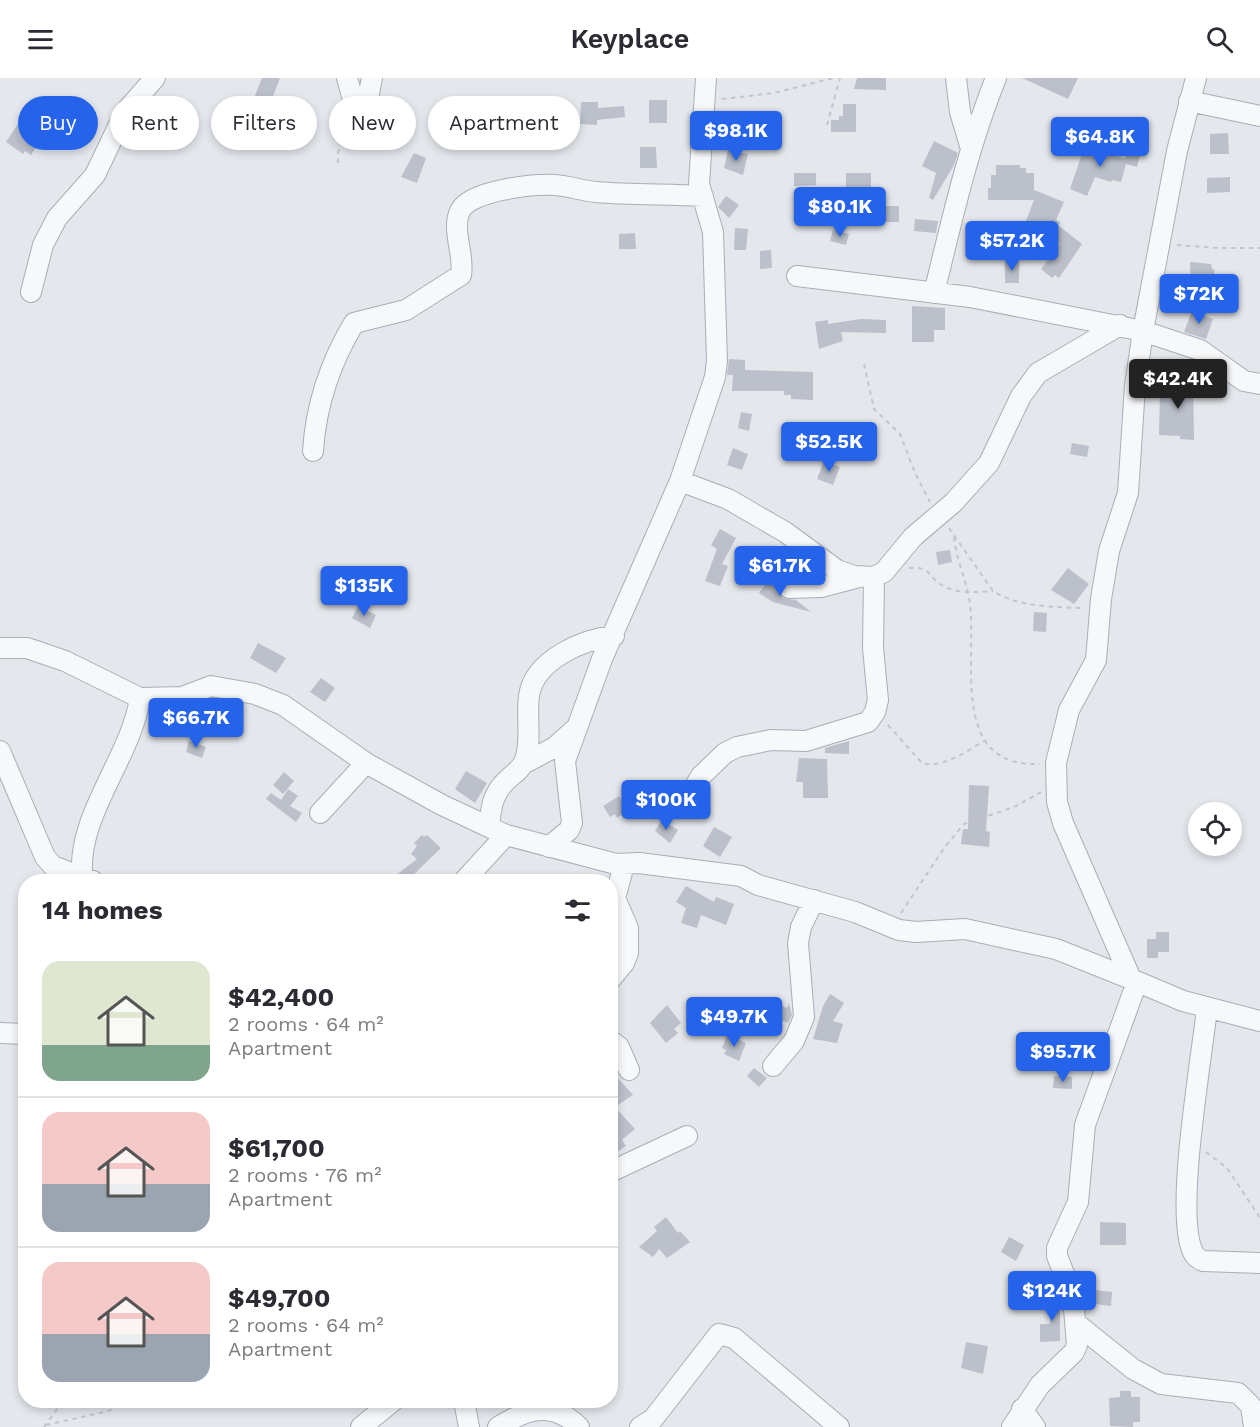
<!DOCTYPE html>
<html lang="en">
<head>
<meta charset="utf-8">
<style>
	body { margin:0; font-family:"Work Sans",sans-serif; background:#f2f2f3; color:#2b2b33; height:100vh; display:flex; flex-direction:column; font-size:22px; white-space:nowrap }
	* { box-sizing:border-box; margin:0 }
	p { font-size:20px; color:#7c7c81 }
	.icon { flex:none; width:33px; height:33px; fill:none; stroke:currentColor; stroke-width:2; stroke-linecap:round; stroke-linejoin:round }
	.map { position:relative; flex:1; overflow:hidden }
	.panel { position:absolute; left:18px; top:796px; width:600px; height:534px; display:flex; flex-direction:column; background:#fff; border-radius:24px; box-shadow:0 3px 9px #0003 }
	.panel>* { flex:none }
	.guide { position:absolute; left:18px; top:18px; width:600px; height:54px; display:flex; gap:12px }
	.controls { position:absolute; left:1188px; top:724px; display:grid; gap:12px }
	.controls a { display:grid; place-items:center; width:54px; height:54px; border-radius:50%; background:#fff; box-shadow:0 3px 9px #0003; font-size:30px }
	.price { position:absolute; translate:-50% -51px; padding:0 14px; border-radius:6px; background:#2563eb; color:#fff; font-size:20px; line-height:39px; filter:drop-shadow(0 2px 3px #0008) }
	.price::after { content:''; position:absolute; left:50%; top:36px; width:18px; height:14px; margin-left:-9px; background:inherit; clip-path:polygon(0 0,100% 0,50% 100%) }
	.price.on { background:#222; color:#fff }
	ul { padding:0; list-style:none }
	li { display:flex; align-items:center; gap:18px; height:150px; padding:0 24px }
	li+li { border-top:2px solid #e1e1e2 }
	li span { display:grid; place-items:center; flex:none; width:168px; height:120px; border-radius:18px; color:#555 }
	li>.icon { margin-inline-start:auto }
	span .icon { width:72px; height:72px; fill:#fffc; stroke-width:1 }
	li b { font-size:26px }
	h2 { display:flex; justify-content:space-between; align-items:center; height:72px; padding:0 24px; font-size:26px }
	.tag { padding:0 21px; border-radius:27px; background:#fff; box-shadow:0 3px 9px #0003; font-size:21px; line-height:54px }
	.tag.on { background:#2563eb; color:#fff }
	header { display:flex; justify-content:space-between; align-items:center; height:78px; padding:0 24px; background:#fff; font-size:27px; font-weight:600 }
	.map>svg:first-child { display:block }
</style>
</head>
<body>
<header><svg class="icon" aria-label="menu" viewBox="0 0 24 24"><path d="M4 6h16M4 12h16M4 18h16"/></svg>Keyplace<svg class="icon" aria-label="search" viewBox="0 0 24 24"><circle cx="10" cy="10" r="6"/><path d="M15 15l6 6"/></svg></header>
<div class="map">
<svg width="1260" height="1349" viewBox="0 0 1260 1349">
	<rect width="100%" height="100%" fill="#e4e7ec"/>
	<!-- building -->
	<path fill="#bbc0ca" d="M 262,0 L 280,0 L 270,26 L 254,20 Z
		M 857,0 L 886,0 L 886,12 L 854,11 Z
		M 1022,0 L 1078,0 L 1068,21 Z
		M 649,22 L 667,22 L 667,45 L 649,45 Z
		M 581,24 L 598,24 L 598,30 L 624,28 L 625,39 L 597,42 L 597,47 L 580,46 Z
		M 843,26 L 856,26 L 856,54 L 831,54 L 831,42 L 839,42 L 839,38 L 843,38 Z
		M 18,46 L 41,62 L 31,77 L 25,73 L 23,76 L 6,64 Z
		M 1228,55 L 1229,76 L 1210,76 L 1210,56 Z
		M 934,63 L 958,75 L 954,87 L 933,122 L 929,120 L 936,95 L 922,88 Z
		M 1085,67 L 1125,81 L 1127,74 L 1140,78 L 1137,89 L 1126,86 L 1121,104 L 1112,102 L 1111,104 L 1095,99 L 1087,118 L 1070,111 Z
		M 640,69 L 656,69 L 657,90 L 640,90 Z
		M 728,72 L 748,76 L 743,97 L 724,90 Z
		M 414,75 L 426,80 L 417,105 L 401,99 Z
		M 996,87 L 1020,87 L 1020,90 L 1026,90 L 1026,95 L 1034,95 L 1034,112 L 1064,124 L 1056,142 L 1060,144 L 1059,148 L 1082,166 L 1059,200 L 1055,197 L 1052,200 L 1041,191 L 1060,166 L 1036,157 L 1027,181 L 1015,172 L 1034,122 L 988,122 L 988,110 L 991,110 L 991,97 L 996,97 Z
		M 794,95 L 816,95 L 816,107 L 794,108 Z
		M 846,95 L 871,95 L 871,115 L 846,115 Z
		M 1230,99 L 1230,114 L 1207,115 L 1207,100 Z
		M 726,118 L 739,127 L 729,140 L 718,129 Z
		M 878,128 L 899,128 L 899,144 L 878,144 Z
		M 915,141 L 938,143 L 936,155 L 914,153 Z
		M 735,150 L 748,151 L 746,172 L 734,172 Z
		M 833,152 L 849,156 L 846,167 L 830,163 Z
		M 635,155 L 636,171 L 619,171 L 619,156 Z
		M 771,172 L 772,190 L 760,191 L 760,173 Z
		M 1005,183 L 1019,183 L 1019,205 L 1005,205 Z
		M 1190,184 L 1211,186 L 1212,191 L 1214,191 L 1215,212 L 1191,213 Z
		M 912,228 L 945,230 L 945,252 L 934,252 L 934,264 L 912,264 Z
		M 1192,233 L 1213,241 L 1206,261 L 1184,254 Z
		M 861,241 L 886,242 L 886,255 L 841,254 L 843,263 L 819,271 L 815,244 L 828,242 L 828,246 Z
		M 729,281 L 745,282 L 745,292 L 813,294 L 813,322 L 791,321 L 791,317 L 784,317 L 784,313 L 732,313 L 733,297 L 727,297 Z
		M 1193,298 L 1194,362 L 1180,361 L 1180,358 L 1159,357 L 1160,313 L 1175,315 L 1174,299 Z
		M 741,334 L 752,336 L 749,353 L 738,350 Z
		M 1072,365 L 1089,368 L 1087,379 L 1070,376 Z
		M 733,370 L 748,376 L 742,392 L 727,387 Z
		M 824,383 L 840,389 L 833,407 L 817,401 Z
		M 720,451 L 736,460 L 722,486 L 728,488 L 720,508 L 705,503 L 717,471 L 711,467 Z
		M 950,472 L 952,484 L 938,487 L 936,474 Z
		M 1068,490 L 1089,506 L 1074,526 L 1051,512 Z
		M 768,503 L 777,509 L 783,520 L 796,522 L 811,534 L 773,524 L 759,515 Z
		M 358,528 L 376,537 L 370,550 L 352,540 Z
		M 1034,534 L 1047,535 L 1046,554 L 1033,553 Z
		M 258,565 L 286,580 L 276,595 L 250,580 Z
		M 321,600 L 335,610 L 325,624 L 310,614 Z
		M 189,663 L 206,669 L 202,680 L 186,674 Z
		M 849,663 L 849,676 L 825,675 L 825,670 Z
		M 799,680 L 827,681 L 828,720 L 803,720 L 803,704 L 796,704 Z
		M 466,693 L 487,705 L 475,725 L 455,711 Z
		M 284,694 L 294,703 L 283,716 L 273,707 Z
		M 969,707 L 989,708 L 986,753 L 990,754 L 989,769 L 961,766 L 963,751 L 968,751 Z
		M 288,711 L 298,718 L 290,728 L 302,735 L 296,744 L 266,721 L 271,715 L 281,722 Z
		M 619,718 L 629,732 L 617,740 L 615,736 L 610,739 L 603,728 Z
		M 662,742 L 678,752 L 670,765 L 655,753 Z
		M 714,749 L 732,759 L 720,779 L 703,768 Z
		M 422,757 L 424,759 L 427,757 L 441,770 L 406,804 L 387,804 L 417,781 L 411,776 L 417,768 L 414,765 Z
		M 686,808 L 714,824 L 716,819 L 734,826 L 726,847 L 701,837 L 697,850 L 681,845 L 686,830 L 676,824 Z
		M 1156,854 L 1169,854 L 1169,874 L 1158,874 L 1158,880 L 1147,880 L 1147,861 L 1156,861 Z
		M 830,916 L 844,925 L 833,943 L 843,946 L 837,965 L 813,961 L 823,928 Z
		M 789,925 L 792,937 L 788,945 L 772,938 L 777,926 L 787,930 Z
		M 667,927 L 681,945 L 674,951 L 678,955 L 666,965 L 650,945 Z
		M 727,957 L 746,965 L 739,983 L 724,976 L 726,972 L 722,970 Z
		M 754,990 L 767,1000 L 759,1009 L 747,998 Z
		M 610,991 L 633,1017 L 615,1029 L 635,1051 L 622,1062 L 626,1068 L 610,1079 Z
		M 1054,998 L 1072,999 L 1072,1011 L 1053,1010 Z
		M 666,1139 L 678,1155 L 680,1153 L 690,1164 L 667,1180 L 659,1171 L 653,1179 L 639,1169 L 657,1153 L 654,1149 Z
		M 1100,1144 L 1126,1145 L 1126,1167 L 1100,1167 Z
		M 1009,1159 L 1024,1167 L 1016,1183 L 1001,1174 Z
		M 1095,1212 L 1112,1214 L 1111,1228 L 1094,1226 Z
		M 1060,1218 L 1060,1263 L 1040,1264 L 1040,1246 L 1050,1246 L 1049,1219 Z
		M 966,1264 L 988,1268 L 983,1296 L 961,1290 Z
		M 1120,1313 L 1131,1313 L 1131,1319 L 1140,1319 L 1140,1344 L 1133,1344 L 1133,1349 L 1110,1348 L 1109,1320 L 1120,1319 Z"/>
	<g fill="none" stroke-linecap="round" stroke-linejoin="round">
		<defs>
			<path id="minor" d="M 347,0 L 354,25 L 363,29 L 367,25 L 372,0
				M 956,0 L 960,34 L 971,71
				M 1196,0 L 1177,73 L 1143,253 L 1135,308 L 1128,415 L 1109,473 L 1101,521 L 1096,582 L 1069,632 L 1056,685 L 1057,724 L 1063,745 L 1131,901 L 1183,923 L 1260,943
				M 1189,23 L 1260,38
				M 797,198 L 970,219 L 1143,253 L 1200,272 L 1244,303 L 1260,306
				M 31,214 L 43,167 L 57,140 L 95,97 L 125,34 L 155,0
				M 934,215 C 952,142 968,69 996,0
				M 313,373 C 316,326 330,285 354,245 L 406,232 L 461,197 C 465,177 451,152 460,133 C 470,112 534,106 555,107 C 569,108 583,113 596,114 C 632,117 667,116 703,118
				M 680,403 L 728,421 L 785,454 L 837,492 L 854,498 L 874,499 L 884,494 L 913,459 L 953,425 L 989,385 L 1021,318 L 1038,295 L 1120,247
				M 789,510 L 821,509 L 859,499
				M 0,570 L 27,570 L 65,583 L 140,620 L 182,619 L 211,608 L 255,616 L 283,627 L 366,685 L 442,727 L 506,757
				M 0,673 L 45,779 L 53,788 L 93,803
				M 523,686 L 555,669 L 575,651
				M 695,708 L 701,698 L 725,675 L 737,669 L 771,662 L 806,663 L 868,644 L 875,634 L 878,622 L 873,570 L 874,499
				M 320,735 L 366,685
				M 489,749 C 491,731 492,716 506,703 C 513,696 521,692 525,682 C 532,662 526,639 529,618 C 534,582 583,561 614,558
				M 549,769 L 569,752 L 572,745 L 565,683 L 602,581 L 680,403 L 715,299 L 717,283 L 713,154 L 699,106 L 706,0
				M 83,804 C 73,741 131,681 140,620
				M 463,804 L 506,757 L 616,786 L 639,785 L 741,798 L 758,807 L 855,834 L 899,852 L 916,854 L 965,851 L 1056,871 L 1131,901
				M 610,902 L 624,885 L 628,875 L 628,850 L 615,820 L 624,787
				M 1207,930 C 1202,979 1174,1136 1193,1174 C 1195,1179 1198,1181 1203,1183 L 1260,1185
				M 0,955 L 26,956
				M 610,962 L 619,969 L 629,992
				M 773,988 L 794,963 L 804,939 L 798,865 L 801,849 L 814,822
				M 610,1094 L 687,1058
				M 1077,1246 L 1133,1291 L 1161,1306 L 1238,1315 L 1251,1328 L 1254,1349
				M 464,1323 L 469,1349
				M 1022,1331 L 1035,1349
				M 361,1349 L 393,1323
				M 498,1349 C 527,1331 552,1322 579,1349
				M 640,1349 L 653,1341 L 719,1256 L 734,1260 L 839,1349
				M 1012,1349 L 1040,1307 L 1074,1274 L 1077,1267 L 1073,1218 L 1057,1178 L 1057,1170 L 1078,1124 L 1085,1047 L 1137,904"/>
		</defs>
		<!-- minor casing -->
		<use href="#minor" stroke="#a9aeb7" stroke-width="22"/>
		<!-- path -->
		<path stroke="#c2c5cb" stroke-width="2" stroke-dasharray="4.5 4.5" stroke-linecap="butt" d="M 722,21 L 774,15 L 833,0
			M 827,47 L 840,0
			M 338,85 L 338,75 L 349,41
			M 1177,167 L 1218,170 L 1260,170
			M 864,286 L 874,331 L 900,356 L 915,395 L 930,424
			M 949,450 L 993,513 C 1017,529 1054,529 1082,530
			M 954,459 C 956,482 967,503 970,526 C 977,584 949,690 1040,686
			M 909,490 C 933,488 928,501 945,509 C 959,516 978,514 993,513
			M 888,647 L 922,685 C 942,691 967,673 984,663
			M 901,835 L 944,770 L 964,746 L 1014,729 L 1041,714
			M 1206,1074 L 1227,1090 L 1260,1140
			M 46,1347 L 109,1333 L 126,1323
			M 44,1349 L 63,1323"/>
		<!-- minor -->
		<use href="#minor" stroke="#f7f8fa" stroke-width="20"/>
	</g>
</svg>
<div class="controls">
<a><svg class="icon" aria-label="locate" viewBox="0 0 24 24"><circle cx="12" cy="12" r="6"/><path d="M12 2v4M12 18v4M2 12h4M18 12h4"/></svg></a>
</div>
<b class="price" style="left:736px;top:84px">$98.1K</b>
<b class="price" style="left:1100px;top:90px">$64.8K</b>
<b class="price" style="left:840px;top:160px">$80.1K</b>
<b class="price" style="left:1012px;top:194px">$57.2K</b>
<b class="price" style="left:1199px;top:247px">$72K</b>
<b class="price on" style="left:1178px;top:332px">$42.4K</b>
<b class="price" style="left:829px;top:395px">$52.5K</b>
<b class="price" style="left:780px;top:519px">$61.7K</b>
<b class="price" style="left:364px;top:539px">$135K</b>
<b class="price" style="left:196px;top:671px">$66.7K</b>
<b class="price" style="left:666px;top:753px">$100K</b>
<b class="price" style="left:734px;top:970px">$49.7K</b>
<b class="price" style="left:1063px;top:1005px">$95.7K</b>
<b class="price" style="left:1052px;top:1244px">$124K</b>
<div class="guide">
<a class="tag on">Buy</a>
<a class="tag">Rent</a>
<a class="tag">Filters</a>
<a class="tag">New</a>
<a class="tag">Apartment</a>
</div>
<section class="panel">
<h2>14 homes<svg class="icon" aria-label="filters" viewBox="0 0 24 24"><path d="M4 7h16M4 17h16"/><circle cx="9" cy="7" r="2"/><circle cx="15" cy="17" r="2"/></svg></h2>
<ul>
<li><span style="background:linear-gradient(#dfe7d0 70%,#7fa58c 0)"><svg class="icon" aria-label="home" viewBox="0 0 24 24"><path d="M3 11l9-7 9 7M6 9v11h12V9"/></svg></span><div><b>$42,400</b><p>2 rooms · 64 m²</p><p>Apartment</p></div></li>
<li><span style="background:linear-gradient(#f6c9c9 60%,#9aa5b1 0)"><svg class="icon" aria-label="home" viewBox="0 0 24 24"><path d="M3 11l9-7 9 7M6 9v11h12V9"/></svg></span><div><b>$61,700</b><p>2 rooms · 76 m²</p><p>Apartment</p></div></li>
<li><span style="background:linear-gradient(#f6c9c9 60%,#9aa5b1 0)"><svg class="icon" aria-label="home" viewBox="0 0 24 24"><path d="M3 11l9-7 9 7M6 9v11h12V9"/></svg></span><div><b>$49,700</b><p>2 rooms · 64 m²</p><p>Apartment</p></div></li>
</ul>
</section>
</div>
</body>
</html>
